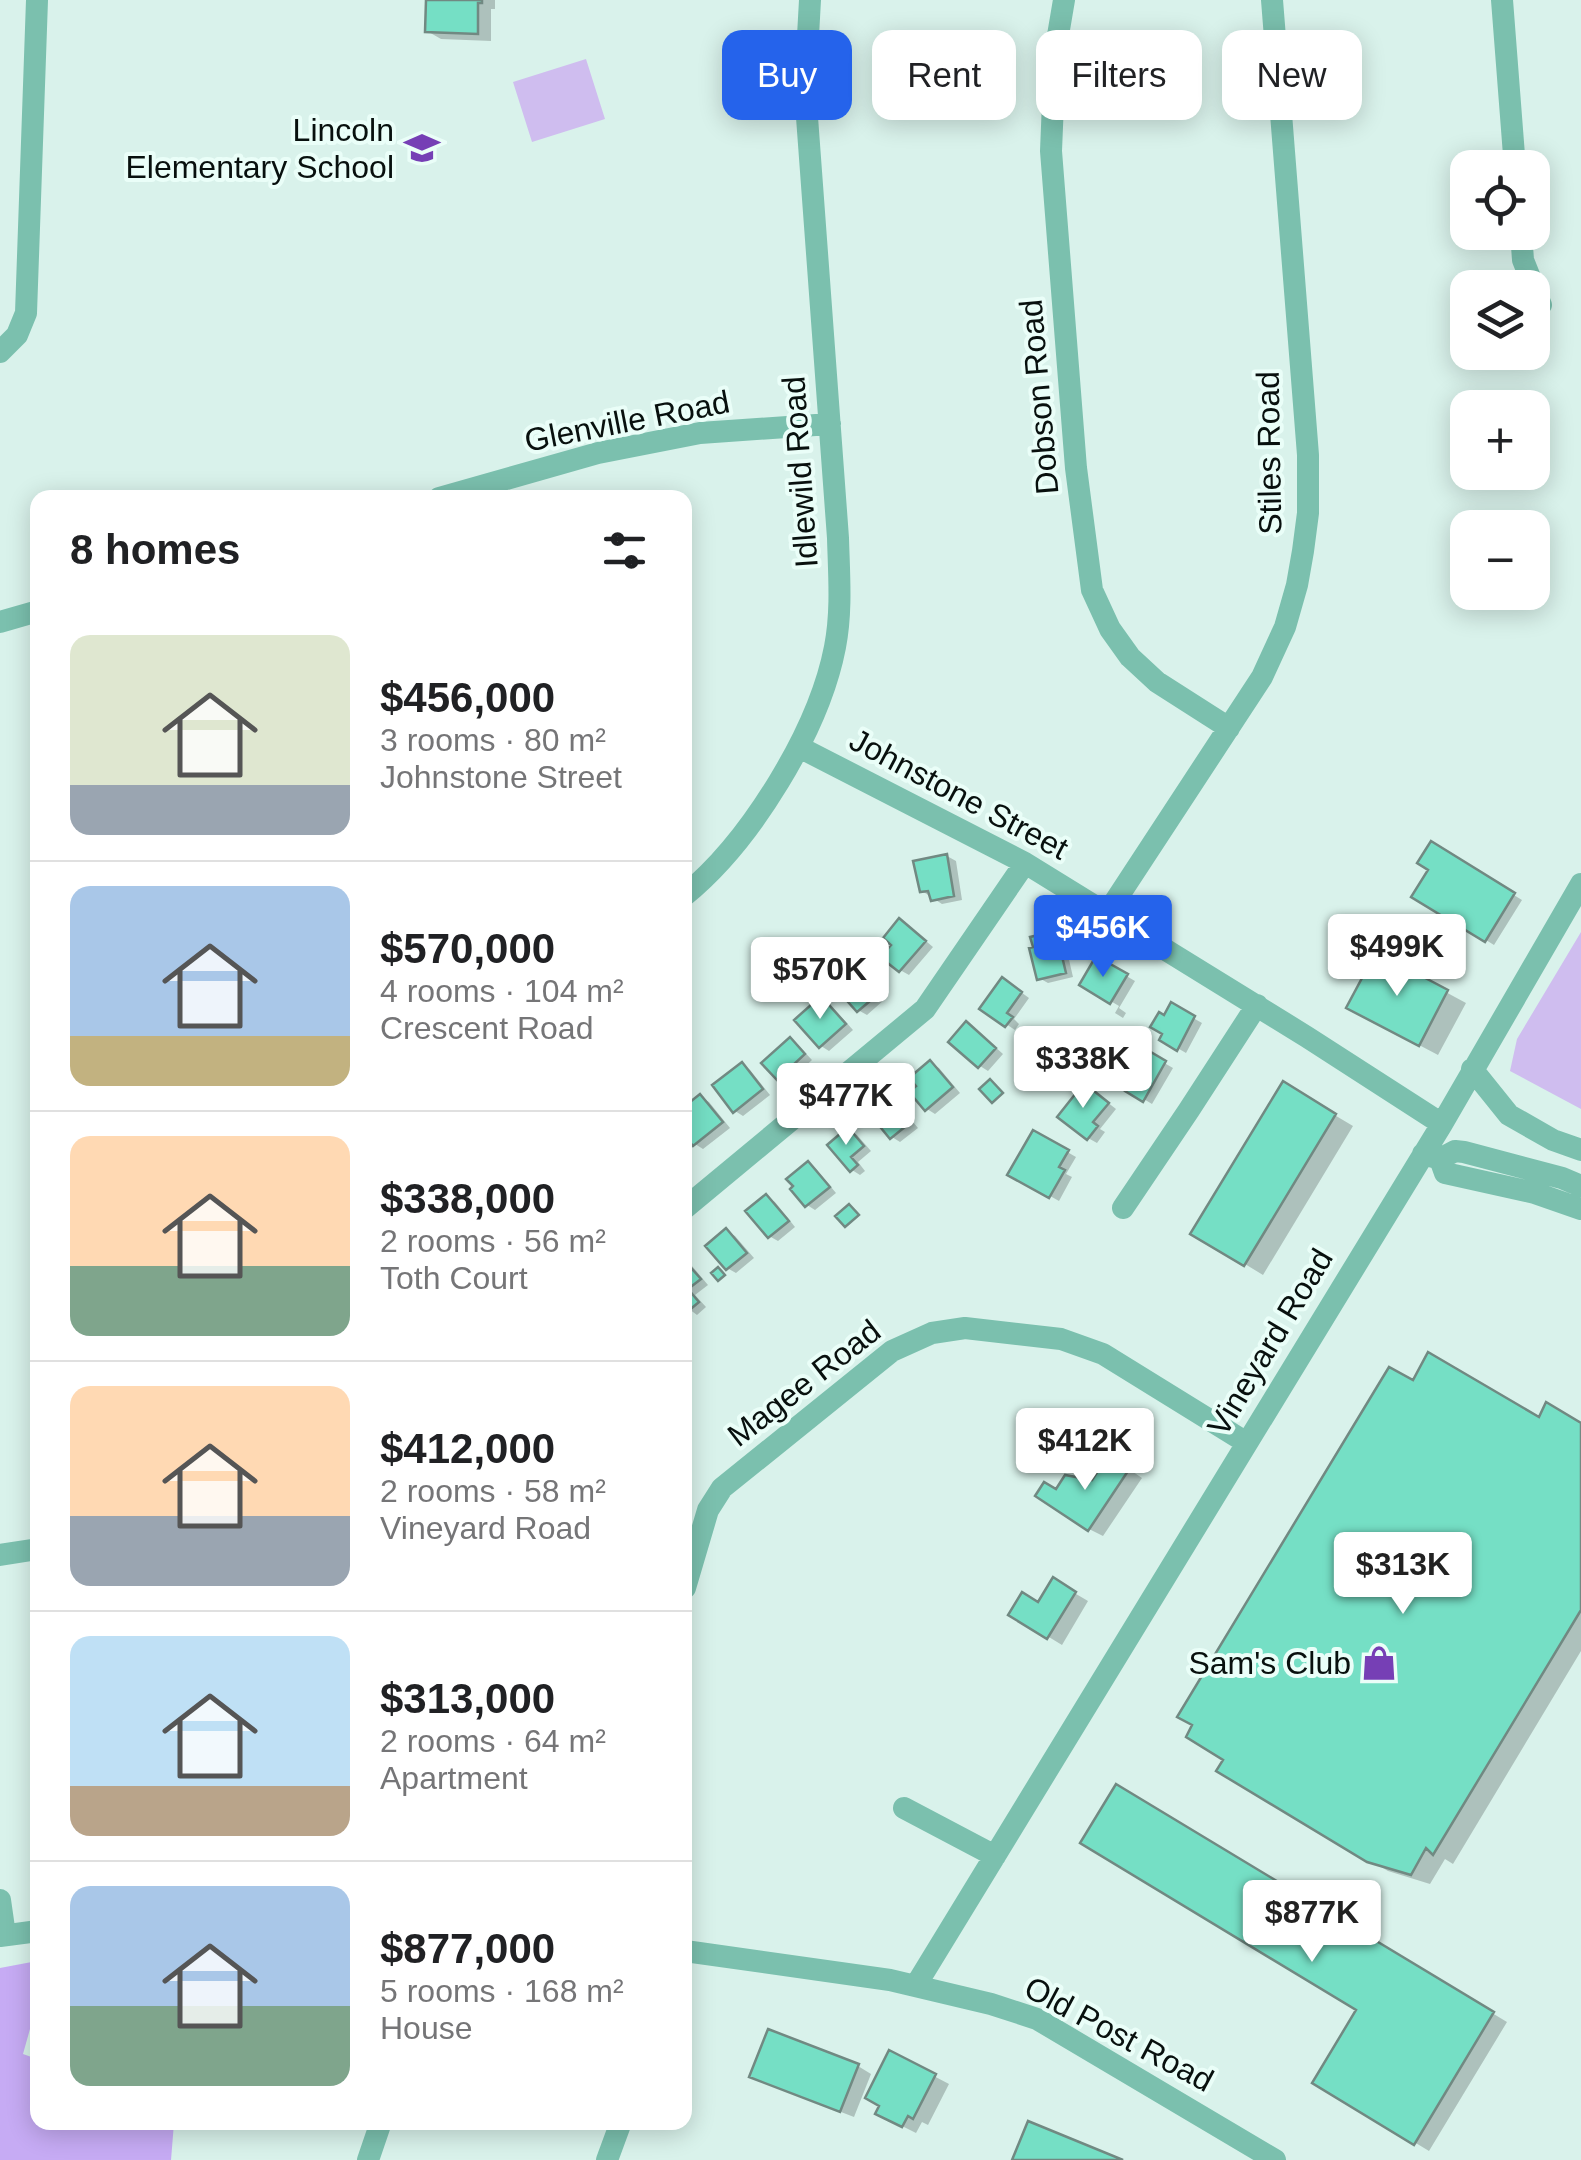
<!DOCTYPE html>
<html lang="en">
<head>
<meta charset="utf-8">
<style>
	body { margin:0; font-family:Helvetica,sans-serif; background:#f2f2f2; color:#202124; height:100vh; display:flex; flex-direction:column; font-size:38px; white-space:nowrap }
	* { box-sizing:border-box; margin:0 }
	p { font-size:32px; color:#757577 }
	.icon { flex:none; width:55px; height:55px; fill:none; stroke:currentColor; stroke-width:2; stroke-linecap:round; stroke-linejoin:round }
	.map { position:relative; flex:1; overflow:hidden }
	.drawer { position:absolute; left:30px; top:490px; width:662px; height:1640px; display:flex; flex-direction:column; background:#fff; border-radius:20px; box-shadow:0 5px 25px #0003 }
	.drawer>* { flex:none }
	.guide { position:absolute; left:722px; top:30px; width:708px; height:90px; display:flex; gap:20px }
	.tools { position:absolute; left:1450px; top:150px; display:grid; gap:20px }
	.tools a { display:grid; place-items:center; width:100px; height:100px; border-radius:20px; background:#fff; box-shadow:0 5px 25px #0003; font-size:50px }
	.price { position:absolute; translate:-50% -85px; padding:0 22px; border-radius:10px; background:#fff; color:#222; font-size:32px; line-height:65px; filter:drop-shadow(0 2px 5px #0008) }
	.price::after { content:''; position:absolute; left:50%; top:60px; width:30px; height:22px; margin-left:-15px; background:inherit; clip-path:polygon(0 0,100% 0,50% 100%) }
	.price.current { background:#2563eb; color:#fff }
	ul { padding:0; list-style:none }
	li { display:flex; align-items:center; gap:30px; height:250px; padding:0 40px }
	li+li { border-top:2px solid #e0e0e0 }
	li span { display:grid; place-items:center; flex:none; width:280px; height:200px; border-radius:20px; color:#555 }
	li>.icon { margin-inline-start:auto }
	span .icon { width:120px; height:120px; fill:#fffc; stroke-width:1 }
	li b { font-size:42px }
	h2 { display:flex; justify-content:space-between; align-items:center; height:120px; padding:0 40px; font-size:42px }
	.pill { padding:0 35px; border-radius:20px; background:#fff; box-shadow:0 5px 25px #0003; font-size:35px; line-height:90px }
	.pill.current { background:#2563eb; color:#fff }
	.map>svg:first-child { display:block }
</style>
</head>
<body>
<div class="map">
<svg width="1581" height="2160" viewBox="0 0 1581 2160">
	<rect width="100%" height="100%" fill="#d9f2eb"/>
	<!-- green -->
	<path fill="#cfbdef" d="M 586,59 L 605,119 L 532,142 L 513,82 Z
		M 1581,932 L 1581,1109 L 1510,1071 L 1517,1039 Z"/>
	<!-- forest -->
	<path fill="#c6abf4" d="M 37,1961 L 37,2004 L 23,2054 L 37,2059 L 38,2122 L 174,2123 L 171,2160 L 0,2160 L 0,1968 Z"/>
	<!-- shadow -->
	<path fill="#0003" d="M 428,0 L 495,0 L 495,9 L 491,9 L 491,41 L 441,39 L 427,31 Z
		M 1432,845 L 1522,900 L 1494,945 L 1415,896 L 1431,869 Z
		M 947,856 L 956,861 L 962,900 L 942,904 L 922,891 Z
		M 908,926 L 933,947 L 909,975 L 900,970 L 894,944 Z
		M 1055,933 L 1064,938 L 1073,977 L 1048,983 L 1039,978 Z
		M 1377,955 L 1466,1003 L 1438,1055 L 1368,1018 Z
		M 1097,959 L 1135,981 L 1119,1008 L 1126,1013 L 1123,1018 L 1115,1013 L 1119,1006 L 1082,984 Z
		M 859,968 L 873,980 L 869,983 L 884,1000 L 867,1015 L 858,1010 Z
		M 1011,985 L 1029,998 L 1014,1019 L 1019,1024 L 1015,1030 L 982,1008 Z
		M 821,999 L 830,1004 L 853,1030 L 829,1051 L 821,1046 Z
		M 1172,1006 L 1202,1023 L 1186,1053 L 1162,1039 L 1165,1019 Z
		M 975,1029 L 1003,1054 L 988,1071 L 980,1066 Z
		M 790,1040 L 798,1045 L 812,1060 L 787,1083 L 778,1078 Z
		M 1140,1049 L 1173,1068 L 1152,1104 L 1129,1090 L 1138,1075 Z
		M 930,1063 L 939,1068 L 960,1093 L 935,1114 L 927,1109 Z
		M 742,1065 L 750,1070 L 770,1095 L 743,1116 L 735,1111 Z
		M 1284,1085 L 1353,1126 L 1263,1275 L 1194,1233 Z
		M 1093,1091 L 1116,1109 L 1100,1129 L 1105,1132 L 1097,1143 L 1088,1138 Z
		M 700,1097 L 709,1102 L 730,1128 L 703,1149 L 695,1144 L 685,1132 L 685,1123 L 694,1116 Z
		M 889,1098 L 897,1103 L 918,1128 L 900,1142 L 892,1137 Z
		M 849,1130 L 857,1135 L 871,1151 L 858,1162 L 865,1171 L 860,1175 L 852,1170 Z
		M 1034,1133 L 1076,1157 L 1066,1174 L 1072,1177 L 1059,1201 L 1011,1174 Z
		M 808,1164 L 816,1169 L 836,1193 L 815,1210 L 807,1205 Z
		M 767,1197 L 775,1202 L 795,1227 L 778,1241 L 769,1236 Z
		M 726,1231 L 735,1236 L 754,1258 L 736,1273 L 727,1268 Z
		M 685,1262 L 692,1266 L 708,1285 L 695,1295 L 706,1307 L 697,1315 L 685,1306 Z
		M 1414,1383 L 1540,1421 L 1581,1425 L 1581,1651 L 1453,1864 L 1445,1859 L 1430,1884 L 1388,1871 L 1219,1770 Z
		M 1123,1465 L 1142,1478 L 1103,1536 L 1089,1529 L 1057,1492 L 1093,1483 Z
		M 1054,1581 L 1088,1601 L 1062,1645 L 1011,1614 L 1039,1605 Z
		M 1117,1787 L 1507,2022 L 1429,2151 L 1315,2082 L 1360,2009 Z
		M 890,2053 L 949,2084 L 928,2125 L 922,2122 L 916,2133 L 892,2121 Z
		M 858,2066 L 871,2074 L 854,2117 L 766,2083 Z"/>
	<!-- building -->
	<path fill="#75dfc5" stroke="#718982" stroke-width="2.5" d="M 426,0 L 482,0 L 482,3 L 478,3 L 478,34 L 425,32 Z
		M 1431,841 L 1515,893 L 1485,942 L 1411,897 L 1428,870 L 1417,863 Z
		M 947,854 L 954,896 L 931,901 L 928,891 L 920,892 L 913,861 Z
		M 899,918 L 926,941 L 899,972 L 880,957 L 891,945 L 883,938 Z
		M 1056,931 L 1066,973 L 1037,980 L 1029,948 L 1033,947 L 1030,937 Z
		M 1376,952 L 1448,990 L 1419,1046 L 1346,1008 Z
		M 1096,956 L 1128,974 L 1110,1004 L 1079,985 Z
		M 859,965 L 866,974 L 862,978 L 877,995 L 857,1012 L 840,993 L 845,989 L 839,983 Z
		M 1002,977 L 1022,992 L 1007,1013 L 1013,1017 L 1005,1027 L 979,1009 Z
		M 821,996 L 846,1024 L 819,1048 L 794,1020 Z
		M 1171,1002 L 1195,1016 L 1177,1051 L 1159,1040 L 1162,1034 L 1150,1027 L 1159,1012 L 1164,1015 Z
		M 966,1021 L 996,1048 L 978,1068 L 948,1042 Z
		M 790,1037 L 805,1054 L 777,1080 L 761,1063 Z
		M 1139,1045 L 1166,1061 L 1143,1102 L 1125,1091 L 1134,1075 L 1125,1070 Z
		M 930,1060 L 953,1087 L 925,1111 L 909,1092 L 916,1086 L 909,1078 Z
		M 742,1062 L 763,1089 L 733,1113 L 712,1085 Z
		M 990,1079 L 1003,1093 L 992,1103 L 979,1089 Z
		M 1283,1081 L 1336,1114 L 1244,1266 L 1190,1234 Z
		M 1084,1083 L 1109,1103 L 1093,1122 L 1098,1126 L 1087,1140 L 1057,1117 Z
		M 700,1094 L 723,1122 L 693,1146 L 685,1136 L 685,1120 L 690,1115 L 685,1106 Z
		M 889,1095 L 911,1122 L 890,1139 L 868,1112 Z
		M 848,1127 L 864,1146 L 851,1157 L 858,1165 L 850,1172 L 827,1145 Z
		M 1033,1130 L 1069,1150 L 1059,1167 L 1065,1170 L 1049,1198 L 1007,1175 Z
		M 808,1161 L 830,1187 L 805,1207 L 790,1189 L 793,1186 L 786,1179 Z
		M 766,1194 L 789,1221 L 768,1238 L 745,1211 Z
		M 849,1204 L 859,1215 L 845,1227 L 835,1216 Z
		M 726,1228 L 747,1253 L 726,1270 L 705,1246 Z
		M 685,1261 L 701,1279 L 688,1289 L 699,1302 L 687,1312 L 685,1310 Z
		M 718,1267 L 725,1275 L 718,1281 L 711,1273 Z
		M 1428,1352 L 1539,1417 L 1546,1402 L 1581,1423 L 1581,1610 L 1433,1855 L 1426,1848 L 1411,1875 L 1367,1862 L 1216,1771 L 1223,1760 L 1186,1737 L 1192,1725 L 1177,1717 L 1389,1367 L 1413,1380 Z
		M 1109,1454 L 1130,1468 L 1088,1531 L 1035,1496 L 1044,1482 L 1056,1489 L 1065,1475 L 1092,1480 Z
		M 1053,1577 L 1076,1592 L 1047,1639 L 1008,1615 L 1022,1592 L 1038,1602 Z
		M 1116,1784 L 1494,2012 L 1414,2145 L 1312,2083 L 1356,2010 L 1080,1843 Z
		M 768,2029 L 859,2064 L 840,2112 L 749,2077 Z
		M 889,2050 L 936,2074 L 913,2119 L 908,2116 L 902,2127 L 875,2114 L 879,2106 L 865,2098 Z
		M 1028,2121 L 1123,2160 L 1012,2160 Z"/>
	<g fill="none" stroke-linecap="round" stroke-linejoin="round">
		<!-- minor -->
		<path stroke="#7bc0ae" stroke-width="22" d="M 1064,0 L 1055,53 L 1051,151 L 1076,468 L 1092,590 L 1110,629 L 1130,657 L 1157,682 L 1229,728
			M 1502,0 L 1515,168
			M 1521,232 L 1523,260 L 1541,305
			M 0,352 L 17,335 L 26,313 L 37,0
			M 439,498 L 598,453 L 700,433 L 830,424
			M 0,622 L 38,611
			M 799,747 L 1025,863 L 1307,1037 L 1442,1124
			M 685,895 C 751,841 819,730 835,647 C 842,611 839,575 838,538 L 805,90 L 810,0
			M 1108,912 L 1262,677 L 1285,627 L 1297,585 L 1303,551 L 1308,513 L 1308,455 L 1272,0
			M 1472,1069 L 1509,1115 L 1553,1140 L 1581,1150
			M 1423,1154 L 1440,1159 L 1455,1151 L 1464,1152 L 1562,1178 L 1581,1186
			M 1440,1159 L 1445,1173 L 1535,1193 L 1581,1209
			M 685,1208 L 925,1009 L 1025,863
			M 1123,1208 L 1189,1110 L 1257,1005
			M 0,1555 L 38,1549
			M 685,1588 L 708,1510 L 722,1488 L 892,1351 L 932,1333 L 965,1328 L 1061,1339 L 1103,1354 L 1247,1443
			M 904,1808 L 995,1856
			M 0,1900 L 5,1935
			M 0,1936 L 38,1931
			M 685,1951 L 890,1980 L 991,2004 L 1037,2019 L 1275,2160
			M 916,1985 L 1442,1124 L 1581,884
			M 368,2160 L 381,2122
			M 607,2160 L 621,2122"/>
	</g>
	<!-- icons -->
	<defs>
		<symbol id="school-bare" viewBox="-9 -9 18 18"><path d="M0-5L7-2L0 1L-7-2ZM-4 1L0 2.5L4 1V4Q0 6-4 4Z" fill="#763fb5" stroke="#eafef8" stroke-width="2.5" paint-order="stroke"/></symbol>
		<symbol id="shop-bare" viewBox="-9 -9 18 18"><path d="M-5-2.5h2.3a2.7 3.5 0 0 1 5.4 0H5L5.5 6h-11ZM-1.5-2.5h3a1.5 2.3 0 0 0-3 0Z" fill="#763fb5" stroke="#eafef8" stroke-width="2.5" paint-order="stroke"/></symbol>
	</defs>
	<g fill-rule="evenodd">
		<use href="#school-bare" x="397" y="123" width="50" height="50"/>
		<use href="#shop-bare" x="1354" y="1638" width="50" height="50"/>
	</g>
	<g text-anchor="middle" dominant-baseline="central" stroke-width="8" stroke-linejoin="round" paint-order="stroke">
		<!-- poi labels -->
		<g font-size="32" fill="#08100e" stroke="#eafef8" text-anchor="end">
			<text x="394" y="130">Lincoln<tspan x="394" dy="37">Elementary School</tspan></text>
			<text x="1351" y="1663">Sam's Club</text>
		</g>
		<!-- street labels -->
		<g font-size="32" fill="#08100e" stroke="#eafef8">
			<text transform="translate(1039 397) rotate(-95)">Dobson Road</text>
			<text transform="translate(627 421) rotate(-11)">Glenville Road</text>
			<text transform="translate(1269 453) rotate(-91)">Stiles Road</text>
			<text transform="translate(800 472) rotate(-94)">Idlewild Road</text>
			<text transform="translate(959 794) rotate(28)">Johnstone Street</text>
			<text transform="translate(1270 1342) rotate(-59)">Vineyard Road</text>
			<text transform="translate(804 1383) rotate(-38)">Magee Road</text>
			<text transform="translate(1119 2034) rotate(28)">Old Post Road</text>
		</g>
	</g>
</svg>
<div class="tools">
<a><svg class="icon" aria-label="locate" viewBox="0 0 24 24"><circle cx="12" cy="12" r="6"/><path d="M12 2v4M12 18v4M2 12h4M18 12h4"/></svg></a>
<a><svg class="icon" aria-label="layers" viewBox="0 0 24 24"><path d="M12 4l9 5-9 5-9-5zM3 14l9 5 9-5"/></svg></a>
<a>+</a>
<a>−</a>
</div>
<b class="price current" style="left:1103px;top:980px">$456K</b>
<b class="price" style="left:1397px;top:999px">$499K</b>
<b class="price" style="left:820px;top:1022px">$570K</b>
<b class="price" style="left:1083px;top:1111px">$338K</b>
<b class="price" style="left:846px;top:1148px">$477K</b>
<b class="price" style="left:1085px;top:1493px">$412K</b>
<b class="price" style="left:1403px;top:1617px">$313K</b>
<b class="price" style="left:1312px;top:1965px">$877K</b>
<div class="guide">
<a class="pill current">Buy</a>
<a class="pill">Rent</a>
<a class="pill">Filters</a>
<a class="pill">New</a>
</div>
<section class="drawer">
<h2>8 homes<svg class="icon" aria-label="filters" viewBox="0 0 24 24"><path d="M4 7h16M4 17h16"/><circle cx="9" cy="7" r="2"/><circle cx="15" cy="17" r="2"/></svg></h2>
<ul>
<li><span style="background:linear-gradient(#dfe7d0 75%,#9aa5b1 0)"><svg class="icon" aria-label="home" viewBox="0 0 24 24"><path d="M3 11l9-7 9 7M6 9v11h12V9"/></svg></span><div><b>$456,000</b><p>3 rooms · 80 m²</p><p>Johnstone Street</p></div></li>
<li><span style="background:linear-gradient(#a9c7e8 75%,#c2b280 0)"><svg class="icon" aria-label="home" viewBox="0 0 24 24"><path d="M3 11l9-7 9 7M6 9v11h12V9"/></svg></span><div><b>$570,000</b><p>4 rooms · 104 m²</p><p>Crescent Road</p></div></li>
<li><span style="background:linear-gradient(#ffd9b3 65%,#7fa58c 0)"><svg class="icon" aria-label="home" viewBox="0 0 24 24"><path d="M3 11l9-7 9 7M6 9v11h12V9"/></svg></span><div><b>$338,000</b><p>2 rooms · 56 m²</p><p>Toth Court</p></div></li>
<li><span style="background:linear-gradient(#ffd9b3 65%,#9aa5b1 0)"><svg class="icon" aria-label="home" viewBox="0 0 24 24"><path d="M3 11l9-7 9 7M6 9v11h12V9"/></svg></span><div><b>$412,000</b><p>2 rooms · 58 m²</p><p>Vineyard Road</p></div></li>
<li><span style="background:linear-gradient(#bfe0f5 75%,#b9a48a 0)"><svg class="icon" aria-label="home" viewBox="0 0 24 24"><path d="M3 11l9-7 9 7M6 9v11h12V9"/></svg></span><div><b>$313,000</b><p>2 rooms · 64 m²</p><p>Apartment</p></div></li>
<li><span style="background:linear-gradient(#a9c7e8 60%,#7fa58c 0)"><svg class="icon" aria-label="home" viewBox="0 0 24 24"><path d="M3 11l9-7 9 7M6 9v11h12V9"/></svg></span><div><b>$877,000</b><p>5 rooms · 168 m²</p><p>House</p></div></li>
</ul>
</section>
</div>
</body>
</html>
